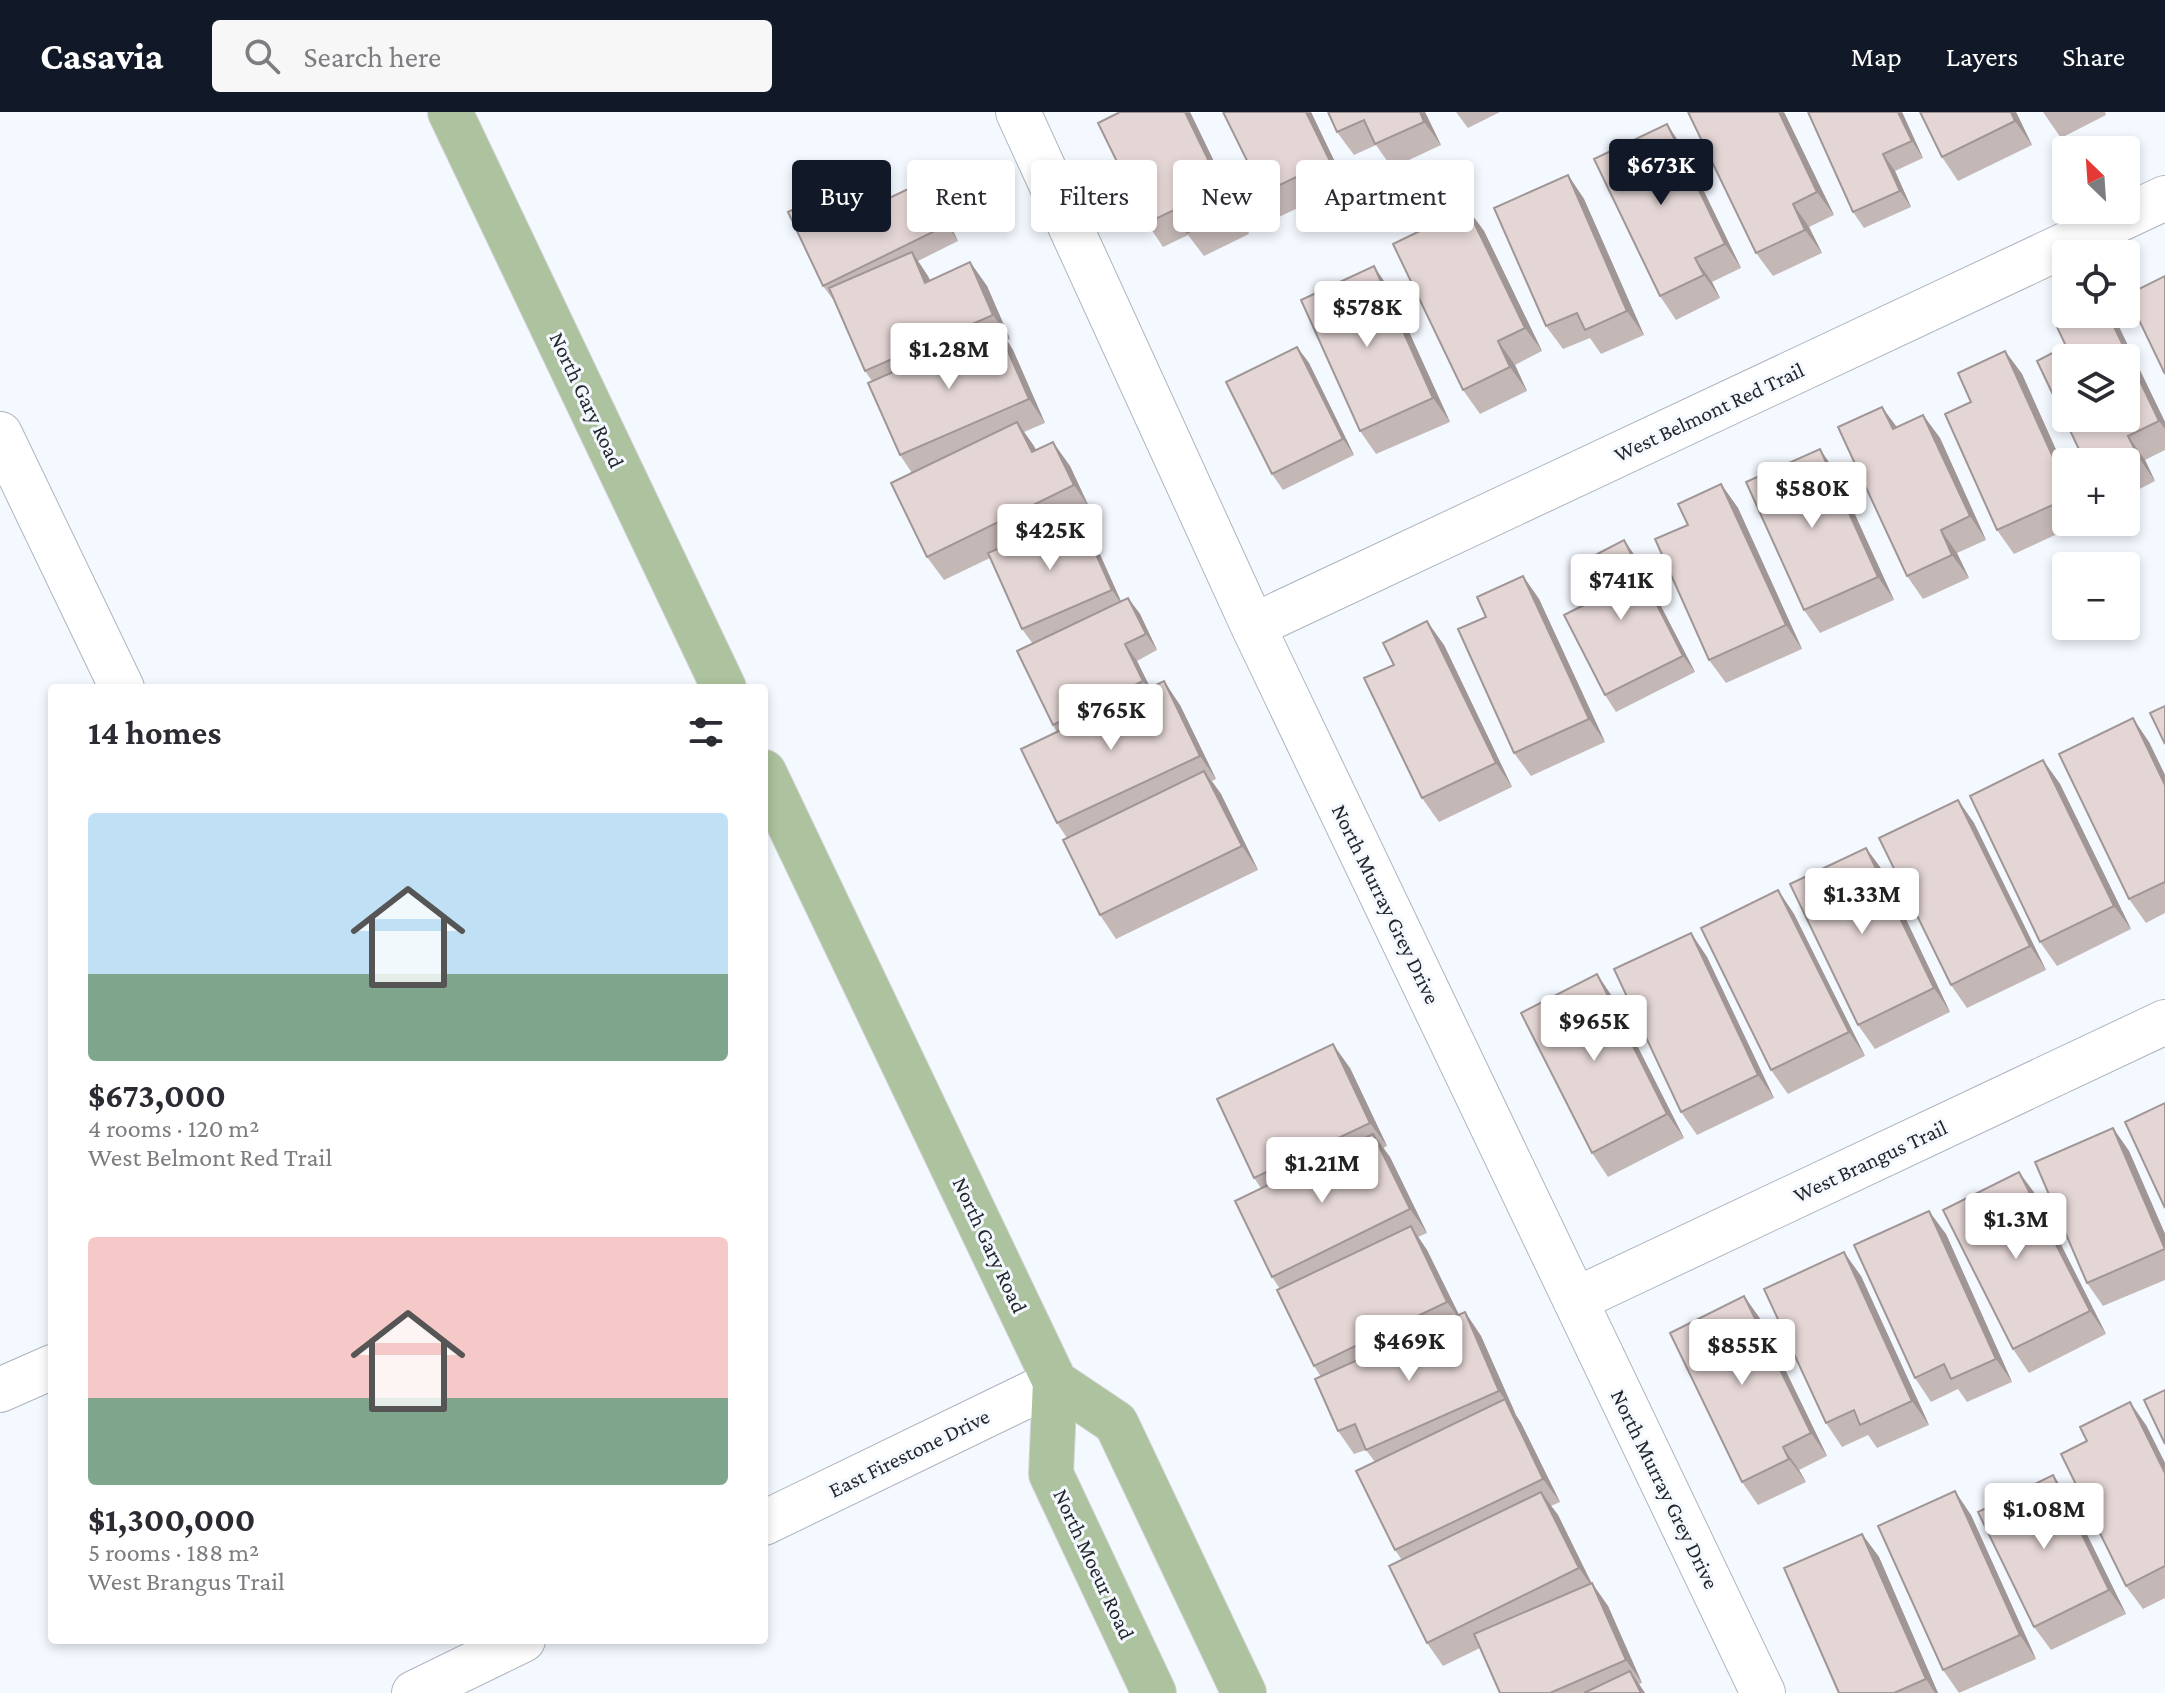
<!DOCTYPE html>
<html lang="en">
<head>
<meta charset="utf-8">
<style>
	body { margin:0; font-family:"Crimson Pro",serif; background:#f7f7f7; color:#2b2b33; height:100vh; display:flex; flex-direction:column; font-size:30px; white-space:nowrap }
	* { box-sizing:border-box; margin:0 }
	p { font-size:26px; color:#7c7c81 }
	.icon { flex:none; width:44px; height:44px; fill:none; stroke:currentColor; stroke-width:2; stroke-linecap:round; stroke-linejoin:round }
	.map { position:relative; flex:1; overflow:hidden }
	.drawer { position:absolute; left:48px; top:572px; width:720px; height:960px; display:flex; flex-direction:column; background:#fff; border-radius:8px; box-shadow:0 4px 12px #0003 }
	.drawer>* { flex:none }
	.top-card { position:absolute; left:792px; top:48px; width:760px; height:72px; display:flex; gap:16px }
	.needle { width:52px; rotate:335deg }
	.tools { position:absolute; left:2052px; top:24px; display:grid; gap:16px }
	.tools a { display:grid; place-items:center; width:88px; height:88px; border-radius:8px; background:#fff; box-shadow:0 4px 12px #0003; font-size:40px }
	.price { position:absolute; translate:-50% -68px; padding:0 18px; border-radius:8px; background:#fff; color:#222; font-size:26px; line-height:52px; filter:drop-shadow(0 2px 4px #0008) }
	.price::after { content:''; position:absolute; left:50%; top:48px; width:24px; height:18px; margin-left:-12px; background:inherit; clip-path:polygon(0 0,100% 0,50% 100%) }
	.price.on { background:#111827; color:#fff }
	ul { padding:0; list-style:none }
	li { display:grid; align-content:center; gap:16px; height:424px; padding:0 40px }
	li span { display:grid; place-items:center; height:248px; border-radius:8px; color:#555 }
	li>.icon { margin-inline-start:auto }
	span .icon { width:144px; height:144px; fill:#fffc; stroke-width:1 }
	li b { font-size:34px }
	h2 { display:flex; justify-content:space-between; align-items:center; height:96px; padding:0 40px; font-size:34px }
	.pill { padding:0 28px; border-radius:8px; background:#fff; box-shadow:0 4px 12px #0003; font-size:28px; line-height:72px }
	.pill.on { background:#111827; color:#fff }
	header { display:flex; align-items:center; gap:48px; box-sizing:border-box; height:112px; padding:0 40px; background:#111827; color:#fff }
	header strong { font-size:38px }
	nav { display:flex; gap:44px; margin-inline-start:auto; font-size:28px }
	.search { width:560px; height:72px; background:#f7f7f7; display:flex; align-items:center; gap:20px; box-sizing:border-box; padding:0 28px; border-radius:8px; color:#7c7c81; font-size:30px }
	.map>svg:first-child { display:block }
</style>
</head>
<body>
<header>
<strong>Casavia</strong>
<div class="search"><svg class="icon" aria-label="search" viewBox="0 0 24 24"><circle cx="10" cy="10" r="6"/><path d="M15 15l6 6"/></svg>Search here</div>
<nav><a>Map</a><a>Layers</a><a>Share</a></nav>
</header>
<div class="map">
<svg width="2165" height="1581" viewBox="0 0 2165 1581">
	<rect width="100%" height="100%" fill="#f4f9ff"/>
	<g fill="none" stroke-linecap="round" stroke-linejoin="round">
		<defs>
			<path id="minor" d="M 1018,0 L 1253,514 L 1763,1581
				M 0,322 L 122,576
				M 1253,514 L 2165,86
				M 1575,1188 L 2165,910
				M 0,1278 L 52,1255
				M 764,1411 L 1055,1270
				M 414,1581 L 523,1528"/>
			<path id="major" d="M 450,0 L 724,576
				M 764,660 L 1055,1270 L 1116,1311 L 1244,1581
				M 1055,1270 L 1051,1362 L 1154,1581"/>
		</defs>
		<!-- minor casing -->
		<use href="#minor" stroke="#adb5bf" stroke-width="46"/>
		<!-- major casing -->
		<use href="#major" stroke="#d3d4d5" stroke-width="46"/>
		<!-- minor -->
		<use href="#minor" stroke="#fff" stroke-width="44"/>
		<!-- major -->
		<use href="#major" stroke="#adc29e" stroke-width="44"/>
	</g>
	<!-- wall -->
	<path fill="#c4b8b7" d="M 1120,0 L 1190,0 L 1249,122 L 1204,144 L 1188,123 L 1163,135 L 1147,111 Z
		M 1311,0 L 1346,73 L 1279,105 L 1263,81 Z
		M 1328,0 L 1425,0 L 1441,33 L 1392,56 L 1376,33 L 1354,43 L 1337,20 Z
		M 1456,0 L 1500,0 L 1468,16 Z
		M 1688,0 L 1784,0 L 1834,103 L 1809,115 L 1822,141 L 1773,164 L 1756,141 Z
		M 1902,0 L 1923,46 L 1895,59 L 1911,95 L 1864,116 L 1853,100 Z
		M 1920,0 L 2016,0 L 2032,33 L 1958,69 L 1942,45 Z
		M 2043,0 L 2105,0 L 2106,3 L 2061,26 Z
		M 1683,36 L 1741,156 L 1712,170 L 1720,186 L 1676,208 L 1660,184 Z
		M 869,60 L 880,77 L 886,88 L 925,69 L 936,85 L 958,129 L 918,149 L 930,168 L 970,150 L 987,174 L 1010,227 L 1007,228 L 1013,238 L 1045,311 L 1024,320 L 1036,338 L 1070,354 L 1090,397 L 1078,402 L 1089,418 L 1121,489 L 1128,486 L 1140,502 L 1157,538 L 1137,549 L 1150,576 L 1180,593 L 1216,667 L 1212,669 L 1221,682 L 1258,758 L 1116,827 L 1100,803 L 1067,726 L 1057,711 L 1057,620 L 1053,613 L 1033,532 L 1022,517 L 990,446 L 944,468 L 927,445 L 912,361 L 900,343 L 872,269 L 865,259 L 835,190 L 823,174 Z
		M 1568,63 L 1584,87 L 1644,223 L 1601,242 L 1590,226 L 1563,237 L 1546,214 Z
		M 1467,96 L 1484,119 L 1542,239 L 1515,253 L 1527,279 L 1480,302 L 1463,278 Z
		M 1390,178 L 1450,310 L 1376,342 L 1360,319 Z
		M 2085,202 L 2110,202 L 2120,217 L 2165,310 L 2165,338 L 2145,348 L 2155,369 L 2126,384 L 2126,350 L 2066,234 Z
		M 1297,235 L 1309,251 L 1354,343 L 1283,378 L 1272,362 Z
		M 2005,239 L 2022,262 L 2066,360 L 2066,410 L 2083,410 L 2014,442 L 1997,418 L 1971,290 Z
		M 1923,303 L 1940,326 L 1986,428 L 1957,441 L 1969,466 L 1923,487 L 1907,464 L 1897,315 Z
		M 1820,337 L 1836,361 L 1894,488 L 1820,521 L 1804,498 Z
		M 1721,372 L 1738,396 L 1802,537 L 1726,571 L 1709,548 L 1688,413 Z
		M 1624,428 L 1635,444 L 1695,560 L 1616,600 L 1605,583 L 1596,487 Z
		M 1523,464 L 1539,487 L 1605,630 L 1531,664 L 1514,641 L 1486,505 Z
		M 1444,533 L 1512,675 L 1439,710 L 1422,686 L 1394,553 Z
		M 2149,630 L 2165,663 L 2165,801 L 2146,811 L 2129,787 Z
		M 2043,648 L 2060,672 L 2131,817 L 2057,854 L 2040,830 Z
		M 1958,688 L 1974,711 L 2046,858 L 1967,896 L 1951,873 Z
		M 1866,736 L 1883,759 L 1950,900 L 1875,937 L 1858,913 Z
		M 1778,778 L 1794,802 L 1865,944 L 1788,982 L 1771,958 Z
		M 1691,821 L 1707,845 L 1774,986 L 1697,1023 L 1681,1000 Z
		M 1597,862 L 1613,886 L 1684,1026 L 1608,1065 L 1592,1041 Z
		M 1350,956 L 1387,1034 L 1383,1036 L 1390,1045 L 1427,1121 L 1418,1125 L 1427,1138 L 1459,1203 L 1465,1200 L 1481,1224 L 1516,1303 L 1521,1311 L 1560,1390 L 1551,1394 L 1558,1403 L 1591,1471 L 1608,1494 L 1642,1571 L 1639,1572 L 1645,1581 L 1500,1581 L 1480,1536 L 1443,1554 L 1427,1531 L 1402,1448 L 1395,1438 L 1375,1350 L 1366,1338 L 1354,1342 L 1338,1319 L 1321,1265 L 1314,1254 L 1280,1177 L 1272,1165 L 1261,1076 L 1254,1066 Z
		M 2113,1016 L 2129,1039 L 2165,1122 L 2165,1168 L 2103,1194 L 2087,1171 Z
		M 2036,1083 L 2106,1222 L 2029,1261 L 2013,1237 Z
		M 1946,1122 L 2012,1270 L 1967,1290 L 1958,1277 L 1931,1290 L 1915,1266 Z
		M 1861,1164 L 1929,1313 L 1877,1336 L 1868,1323 L 1842,1335 L 1826,1311 Z
		M 1744,1184 L 1761,1208 L 1827,1344 L 1799,1358 L 1806,1370 L 1758,1393 L 1742,1370 Z
		M 2146,1313 L 2165,1351 L 2165,1486 L 2143,1497 L 2126,1474 Z
		M 2069,1386 L 2126,1502 L 2051,1538 L 2034,1515 Z
		M 1971,1403 L 2036,1547 L 1959,1581 L 1943,1558 Z
		M 1862,1422 L 1879,1445 L 1938,1581 L 1839,1581 Z"/>
	<!-- shaded-wall -->
	<path fill="#a09695" d="M 1185,0 L 1190,0 L 1249,122 L 1233,99 Z
		M 1306,0 L 1311,0 L 1346,73 L 1330,49 Z
		M 1420,0 L 1425,0 L 1441,33 L 1424,10 Z
		M 1779,0 L 1784,0 L 1834,103 L 1817,80 Z
		M 1898,0 L 1902,0 L 1923,46 L 1912,29 Z
		M 2011,0 L 2016,0 L 2032,33 L 2015,9 Z
		M 1667,12 L 1683,36 L 1741,156 L 1725,132 Z
		M 1883,42 L 1895,59 L 1911,95 L 1900,79 Z
		M 869,60 L 880,77 L 894,105 L 883,89 Z
		M 1568,63 L 1584,87 L 1644,223 L 1627,199 Z
		M 925,69 L 936,85 L 958,129 L 947,113 Z
		M 1793,92 L 1809,115 L 1822,141 L 1805,118 Z
		M 1467,96 L 1484,119 L 1542,239 L 1525,216 Z
		M 912,140 L 928,164 L 942,194 L 925,171 Z
		M 1695,146 L 1712,170 L 1720,186 L 1704,163 Z
		M 970,150 L 987,174 L 1010,227 L 993,203 Z
		M 1374,154 L 1390,178 L 1450,310 L 1433,286 Z
		M 2108,202 L 2110,202 L 2120,217 L 2165,310 L 2165,317 L 2159,309 Z
		M 997,214 L 1013,238 L 1045,311 L 1029,287 Z
		M 1498,229 L 1515,253 L 1527,279 L 1510,255 Z
		M 1297,235 L 1309,251 L 1354,343 L 1343,327 Z
		M 2005,239 L 2022,262 L 2066,360 L 2066,374 Z
		M 1882,295 L 1899,318 L 1893,317 Z
		M 1923,303 L 1940,326 L 1986,428 L 1970,404 Z
		M 1017,310 L 1034,334 L 1048,364 L 1032,340 Z
		M 2128,324 L 2145,348 L 2155,369 L 2139,346 Z
		M 1053,330 L 1070,354 L 1090,397 L 1074,373 Z
		M 1820,337 L 1836,361 L 1894,488 L 1878,465 Z
		M 1721,372 L 1738,396 L 1802,537 L 1786,513 Z
		M 1078,402 L 1089,418 L 1123,494 L 1112,478 Z
		M 1941,418 L 1957,441 L 1969,466 L 1952,443 Z
		M 1624,428 L 1635,444 L 1695,560 L 1683,544 Z
		M 1523,464 L 1539,487 L 1605,630 L 1589,607 Z
		M 1128,486 L 1140,502 L 1157,538 L 1146,522 Z
		M 1427,509 L 1444,533 L 1512,675 L 1496,651 Z
		M 1125,532 L 1137,549 L 1155,585 L 1143,569 Z
		M 1164,569 L 1180,593 L 1216,667 L 1200,644 Z
		M 2133,606 L 2149,630 L 2165,663 L 2165,673 Z
		M 2043,648 L 2060,672 L 2131,817 L 2114,794 Z
		M 1204,659 L 1221,682 L 1258,758 L 1242,734 Z
		M 1958,688 L 1974,711 L 2046,858 L 2030,834 Z
		M 1866,736 L 1883,759 L 1950,900 L 1934,876 Z
		M 1778,778 L 1794,802 L 1865,944 L 1849,920 Z
		M 1691,821 L 1707,845 L 1774,986 L 1758,963 Z
		M 1597,862 L 1613,886 L 1684,1026 L 1667,1002 Z
		M 1333,932 L 1350,956 L 1387,1034 L 1370,1011 Z
		M 2113,1016 L 2129,1039 L 2165,1122 L 2165,1137 Z
		M 1373,1022 L 1390,1045 L 1427,1121 L 1410,1097 Z
		M 2019,1060 L 2036,1083 L 2106,1222 L 2090,1199 Z
		M 1929,1099 L 1946,1122 L 2012,1270 L 1996,1247 Z
		M 1411,1114 L 1427,1138 L 1464,1213 L 1447,1190 Z
		M 1844,1140 L 1861,1164 L 1929,1313 L 1912,1289 Z
		M 1744,1184 L 1761,1208 L 1827,1344 L 1811,1321 Z
		M 1465,1200 L 1481,1224 L 1516,1303 L 1499,1279 Z
		M 1505,1287 L 1521,1311 L 1560,1390 L 1543,1367 Z
		M 2130,1290 L 2146,1313 L 2165,1351 L 2165,1361 Z
		M 1783,1335 L 1799,1358 L 1806,1370 L 1789,1347 Z
		M 2053,1363 L 2069,1386 L 2126,1502 L 2109,1478 Z
		M 1955,1379 L 1971,1403 L 2036,1547 L 2020,1523 Z
		M 1541,1380 L 1558,1403 L 1596,1480 L 1579,1456 Z
		M 1862,1422 L 1879,1445 L 1938,1581 L 1935,1581 L 1926,1567 Z
		M 1592,1471 L 1608,1494 L 1642,1571 L 1626,1548 Z
		M 1630,1559 L 1645,1581 L 1641,1581 Z"/>
	<!-- building -->
	<path fill="#e4d6d5" stroke="#a09695" stroke-width="2" fill-rule="evenodd" d="M 1120,0 L 1185,0 L 1233,99 L 1187,121 L 1176,97 L 1147,111 L 1098,11 Z
		M 1223,0 L 1306,0 L 1330,49 L 1263,81 Z
		M 1328,0 L 1420,0 L 1424,10 L 1375,32 L 1364,8 L 1337,20 Z
		M 1688,0 L 1779,0 L 1817,80 L 1793,92 L 1805,118 L 1756,141 Z
		M 1808,0 L 1898,0 L 1912,29 L 1883,42 L 1900,79 L 1853,100 Z
		M 1920,0 L 2011,0 L 2015,9 L 1942,45 Z
		M 1667,12 L 1725,132 L 1695,146 L 1704,163 L 1660,184 L 1594,47 Z
		M 869,60 L 883,89 L 925,69 L 947,113 L 823,174 L 788,100 Z
		M 1568,63 L 1627,199 L 1585,218 L 1577,201 L 1546,214 L 1494,96 Z
		M 1467,96 L 1525,216 L 1498,229 L 1510,255 L 1463,278 L 1393,132 Z
		M 912,140 L 925,171 L 970,150 L 993,203 L 865,259 L 829,176 Z
		M 1374,154 L 1433,286 L 1360,319 L 1301,188 Z
		M 2165,164 L 2165,262 L 2127,183 Z
		M 2085,202 L 2108,202 L 2159,309 L 2128,324 L 2139,346 L 2126,352 L 2126,350 L 2085,350 L 2037,249 L 2066,234 L 2057,215 ZM 2066,246 L 2126,246 L 2126,306 L 2066,306 Z
		M 997,214 L 1029,287 L 900,343 L 868,271 Z
		M 1297,235 L 1343,327 L 1272,362 L 1226,270 Z
		M 2005,239 L 2066,374 L 2066,387 L 1997,418 L 1945,302 L 1971,290 L 1958,261 Z
		M 1882,295 L 1893,317 L 1923,303 L 1970,404 L 1941,418 L 1952,443 L 1907,464 L 1838,315 Z
		M 1017,310 L 1032,340 L 1053,330 L 1074,373 L 927,445 L 891,371 Z
		M 1820,337 L 1878,465 L 1804,498 L 1746,370 Z
		M 1721,372 L 1786,513 L 1709,548 L 1655,427 L 1688,413 L 1678,392 Z
		M 1078,402 L 1112,478 L 1022,517 L 988,441 Z
		M 1624,428 L 1683,544 L 1605,583 L 1564,503 L 1596,487 L 1578,452 Z
		M 1523,464 L 1589,607 L 1514,641 L 1458,517 L 1486,505 L 1477,485 Z
		M 1128,486 L 1146,522 L 1125,532 L 1143,569 L 1053,613 L 1017,539 Z
		M 1427,509 L 1496,651 L 1422,686 L 1364,566 L 1394,553 L 1383,531 Z
		M 1164,569 L 1200,644 L 1057,711 L 1021,637 Z
		M 2165,594 L 2165,632 L 2150,601 Z
		M 2133,606 L 2165,673 L 2165,770 L 2129,787 L 2059,642 Z
		M 2043,648 L 2114,794 L 2040,830 L 1970,684 Z
		M 1204,659 L 1242,734 L 1100,803 L 1063,728 Z
		M 1958,688 L 2030,834 L 1951,873 L 1879,726 Z
		M 1866,736 L 1934,876 L 1858,913 L 1790,772 Z
		M 1778,778 L 1849,920 L 1771,958 L 1701,816 Z
		M 1691,821 L 1758,963 L 1681,1000 L 1614,857 Z
		M 1597,862 L 1667,1002 L 1592,1041 L 1521,901 Z
		M 1333,932 L 1370,1011 L 1254,1066 L 1217,987 Z
		M 2165,991 L 2165,1096 L 2125,1010 Z
		M 2113,1016 L 2165,1137 L 2087,1171 L 2035,1050 Z
		M 1373,1022 L 1410,1097 L 1272,1165 L 1235,1089 Z
		M 2019,1060 L 2090,1199 L 2013,1237 L 1943,1098 Z
		M 1929,1099 L 1996,1247 L 1951,1267 L 1944,1252 L 1915,1266 L 1854,1133 Z
		M 1411,1114 L 1447,1190 L 1314,1254 L 1277,1178 Z
		M 1844,1140 L 1912,1289 L 1860,1313 L 1854,1298 L 1826,1311 L 1764,1177 Z
		M 1744,1184 L 1811,1321 L 1783,1335 L 1789,1347 L 1742,1370 L 1670,1221 Z
		M 1465,1200 L 1499,1279 L 1366,1338 L 1355,1312 L 1338,1319 L 1315,1267 Z
		M 2165,1278 L 2165,1332 L 2144,1288 Z
		M 1505,1287 L 1543,1367 L 1395,1438 L 1356,1359 Z
		M 2130,1290 L 2165,1361 L 2165,1454 L 2126,1474 L 2061,1342 L 2087,1329 L 2080,1315 Z
		M 2053,1363 L 2109,1478 L 2034,1515 L 1978,1400 Z
		M 1955,1379 L 2020,1523 L 1943,1558 L 1878,1414 Z
		M 1541,1380 L 1579,1456 L 1427,1531 L 1389,1454 Z
		M 1862,1422 L 1926,1567 L 1894,1581 L 1839,1581 L 1784,1456 Z
		M 1592,1471 L 1626,1548 L 1550,1581 L 1500,1581 L 1474,1522 Z
		M 1630,1559 L 1641,1581 L 1584,1581 Z"/>
	<g text-anchor="middle" dominant-baseline="central" stroke-width="6" stroke-linejoin="round" paint-order="stroke">
		<!-- street labels -->
		<g font-size="22" fill="#24272b" stroke="#f4f9ff">
			<text transform="translate(587 288) rotate(65)">North Gary Road</text>
			<text transform="translate(1709 300) rotate(-25)">West Belmont Red Trail</text>
			<text transform="translate(1386 792) rotate(64)">North Murray Grey Drive</text>
			<text transform="translate(1870 1049) rotate(-25)">West Brangus Trail</text>
			<text transform="translate(990 1133) rotate(65)">North Gary Road</text>
			<text transform="translate(909 1341) rotate(-26)">East Firestone Drive</text>
			<text transform="translate(1665 1377) rotate(64)">North Murray Grey Drive</text>
			<text transform="translate(1094 1452) rotate(65)">North Moeur Road</text>
		</g>
	</g>
</svg>
<div class="tools">
<a><svg class="needle" viewBox="-14 -14 28 28"><path d="M0-13l5 13h-10z" fill="#e53935"/><path d="M0 13l5-13h-10z" fill="#7c7c81"/></svg></a>
<a><svg class="icon" aria-label="locate" viewBox="0 0 24 24"><circle cx="12" cy="12" r="6"/><path d="M12 2v4M12 18v4M2 12h4M18 12h4"/></svg></a>
<a><svg class="icon" aria-label="layers" viewBox="0 0 24 24"><path d="M12 4l9 5-9 5-9-5zM3 14l9 5 9-5"/></svg></a>
<a>+</a>
<a>−</a>
</div>
<b class="price on" style="left:1661px;top:95px">$673K</b>
<b class="price" style="left:1367px;top:237px">$578K</b>
<b class="price" style="left:949px;top:279px">$1.28M</b>
<b class="price" style="left:1812px;top:418px">$580K</b>
<b class="price" style="left:1050px;top:460px">$425K</b>
<b class="price" style="left:1621px;top:510px">$741K</b>
<b class="price" style="left:1111px;top:640px">$765K</b>
<b class="price" style="left:1862px;top:824px">$1.33M</b>
<b class="price" style="left:1594px;top:951px">$965K</b>
<b class="price" style="left:1322px;top:1093px">$1.21M</b>
<b class="price" style="left:2016px;top:1149px">$1.3M</b>
<b class="price" style="left:1409px;top:1271px">$469K</b>
<b class="price" style="left:1742px;top:1275px">$855K</b>
<b class="price" style="left:2044px;top:1439px">$1.08M</b>
<div class="top-card">
<a class="pill on">Buy</a>
<a class="pill">Rent</a>
<a class="pill">Filters</a>
<a class="pill">New</a>
<a class="pill">Apartment</a>
</div>
<section class="drawer">
<h2>14 homes<svg class="icon" aria-label="filters" viewBox="0 0 24 24"><path d="M4 7h16M4 17h16"/><circle cx="9" cy="7" r="2"/><circle cx="15" cy="17" r="2"/></svg></h2>
<ul>
<li><span style="background:linear-gradient(#bfe0f5 65%,#7fa58c 0)"><svg class="icon" aria-label="home" viewBox="0 0 24 24"><path d="M3 11l9-7 9 7M6 9v11h12V9"/></svg></span><div><b>$673,000</b><p>4 rooms · 120 m²</p><p>West Belmont Red Trail</p></div></li>
<li><span style="background:linear-gradient(#f6c9c9 65%,#7fa58c 0)"><svg class="icon" aria-label="home" viewBox="0 0 24 24"><path d="M3 11l9-7 9 7M6 9v11h12V9"/></svg></span><div><b>$1,300,000</b><p>5 rooms · 188 m²</p><p>West Brangus Trail</p></div></li>
</ul>
</section>
</div>
</body>
</html>
